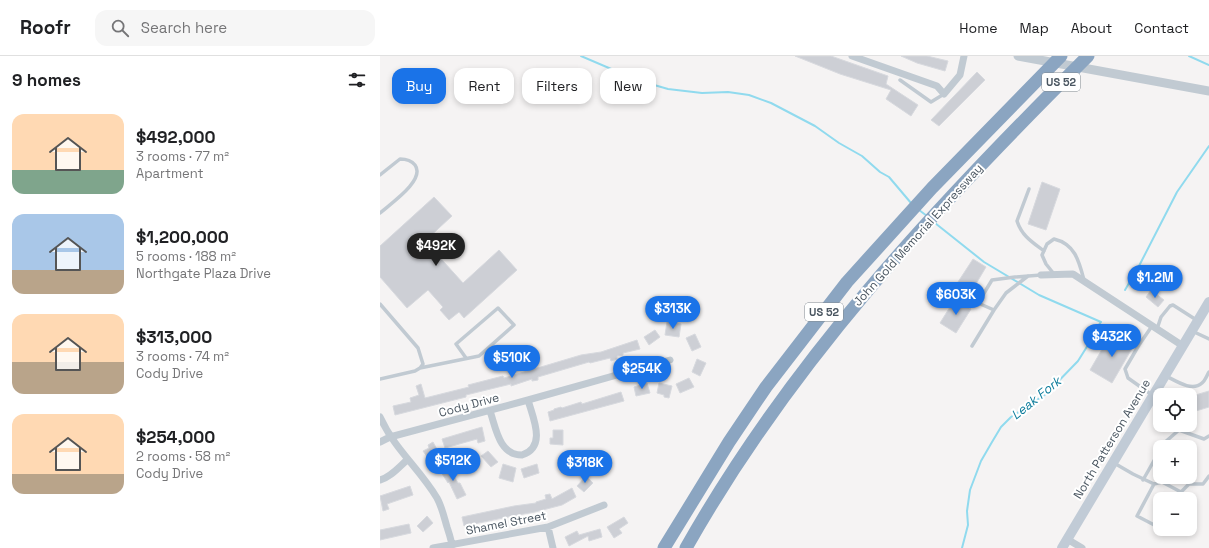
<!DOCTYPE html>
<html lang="en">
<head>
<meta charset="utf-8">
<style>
	body { margin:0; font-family:"Space Grotesk",sans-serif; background:#f6f6f6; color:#202124; height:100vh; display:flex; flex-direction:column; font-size:15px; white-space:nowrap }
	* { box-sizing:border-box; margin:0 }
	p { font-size:13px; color:#757577 }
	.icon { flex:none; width:22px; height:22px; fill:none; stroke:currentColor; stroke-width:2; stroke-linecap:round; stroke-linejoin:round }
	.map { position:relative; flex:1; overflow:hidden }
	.sheet { display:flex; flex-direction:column; background:#fff; width:380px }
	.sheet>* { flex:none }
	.top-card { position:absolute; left:12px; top:12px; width:380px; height:36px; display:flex; gap:8px }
	.tools { position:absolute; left:773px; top:332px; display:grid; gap:8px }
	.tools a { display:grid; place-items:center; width:44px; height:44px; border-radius:8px; background:#fff; box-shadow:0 2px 6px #0003; font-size:20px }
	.price { position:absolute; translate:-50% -34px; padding:0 9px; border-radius:14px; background:#1a73e8; color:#fff; font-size:13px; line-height:26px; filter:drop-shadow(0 1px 2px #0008) }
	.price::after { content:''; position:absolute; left:50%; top:24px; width:12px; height:9px; margin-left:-6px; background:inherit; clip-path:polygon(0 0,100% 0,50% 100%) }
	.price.on { background:#222; color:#fff }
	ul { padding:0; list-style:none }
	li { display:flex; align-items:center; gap:12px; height:100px; padding:0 12px }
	li span { display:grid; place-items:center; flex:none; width:112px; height:80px; border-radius:12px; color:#555 }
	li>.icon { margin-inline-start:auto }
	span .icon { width:48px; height:48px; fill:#fffc; stroke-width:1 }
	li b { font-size:17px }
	h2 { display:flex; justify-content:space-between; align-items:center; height:48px; padding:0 12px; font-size:17px }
	.chip { padding:0 14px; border-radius:12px; background:#fff; box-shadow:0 2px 6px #0003; font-size:14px; line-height:36px }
	.chip.on { background:#1a73e8; color:#fff }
	header { display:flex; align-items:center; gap:24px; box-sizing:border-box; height:56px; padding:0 20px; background:#fff; border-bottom:1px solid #e0e0e0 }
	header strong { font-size:19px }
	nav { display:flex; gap:22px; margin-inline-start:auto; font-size:14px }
	.search { width:280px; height:36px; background:#f6f6f6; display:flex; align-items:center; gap:10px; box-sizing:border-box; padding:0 14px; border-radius:12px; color:#757577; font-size:15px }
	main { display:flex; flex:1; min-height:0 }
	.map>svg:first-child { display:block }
</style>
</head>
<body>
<header>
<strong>Roofr</strong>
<div class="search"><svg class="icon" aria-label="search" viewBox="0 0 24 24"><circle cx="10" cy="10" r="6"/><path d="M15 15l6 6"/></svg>Search here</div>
<nav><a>Home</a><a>Map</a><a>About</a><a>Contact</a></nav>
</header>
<main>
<section class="sheet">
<h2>9 homes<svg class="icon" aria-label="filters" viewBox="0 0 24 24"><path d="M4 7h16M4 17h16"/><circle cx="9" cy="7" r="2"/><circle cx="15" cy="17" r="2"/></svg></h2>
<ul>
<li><span style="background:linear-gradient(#ffd9b3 70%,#7fa58c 0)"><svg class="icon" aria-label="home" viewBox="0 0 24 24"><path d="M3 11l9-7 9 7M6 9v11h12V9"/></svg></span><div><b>$492,000</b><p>3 rooms · 77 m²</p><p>Apartment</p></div></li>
<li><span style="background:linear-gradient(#a9c7e8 70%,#b9a48a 0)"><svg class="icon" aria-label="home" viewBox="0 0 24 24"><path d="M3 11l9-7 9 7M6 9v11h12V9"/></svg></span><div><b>$1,200,000</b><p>5 rooms · 188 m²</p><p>Northgate Plaza Drive</p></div></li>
<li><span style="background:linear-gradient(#ffd9b3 60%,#b9a48a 0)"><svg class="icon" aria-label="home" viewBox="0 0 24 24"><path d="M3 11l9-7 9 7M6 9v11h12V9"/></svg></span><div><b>$313,000</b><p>3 rooms · 74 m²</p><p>Cody Drive</p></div></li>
<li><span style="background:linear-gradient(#ffd9b3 75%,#b9a48a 0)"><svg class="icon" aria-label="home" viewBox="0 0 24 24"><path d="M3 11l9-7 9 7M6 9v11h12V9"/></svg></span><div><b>$254,000</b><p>2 rooms · 58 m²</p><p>Cody Drive</p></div></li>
</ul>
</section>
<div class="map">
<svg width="829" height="492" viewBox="0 0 829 492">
	<rect width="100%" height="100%" fill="#f5f3f3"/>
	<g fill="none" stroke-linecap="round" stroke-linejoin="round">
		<!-- stream -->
		<path stroke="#90daee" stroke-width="2" d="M 201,0 L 257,24 L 288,33 L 322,37 L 348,36 L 369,39 L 391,47 L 435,70 L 459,87 L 482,100 L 500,116 L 509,121 L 531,147
			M 809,0 L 829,9
			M 539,154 L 547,160
			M 555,167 L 604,206 L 659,239 L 721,266 L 709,281 L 708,289 L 698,305 L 666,338 L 631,361 L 621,371 L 612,386 L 601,405 L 590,434 L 587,455 L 588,469 L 582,492
			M 745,234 L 759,210 L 797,136 L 829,90"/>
	</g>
	<!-- building -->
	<path fill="#cdcfd5" stroke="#d7d9de" d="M 415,0 L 451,0 L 508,20 L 506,28 L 538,49 L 531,60 L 506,43 L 511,34 L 460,18 Z
		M 521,0 L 547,0 L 568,5 L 565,15 L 537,7 Z
		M 597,16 L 605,24 L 559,70 L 551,64 Z
		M 662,126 L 680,133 L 666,174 L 648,168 Z
		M 54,141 L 72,160 L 45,185 L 83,227 L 119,194 L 137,214 L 84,262 L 79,256 L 69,264 L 60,254 L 63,251 L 48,234 L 27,252 L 0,221 L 0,190 Z
		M 593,203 L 606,211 L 590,238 L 576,229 Z
		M 771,234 L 784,244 L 778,251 L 766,241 Z
		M 575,243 L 591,253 L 576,277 L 560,267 Z
		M 287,266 L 301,268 L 299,281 L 285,279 Z
		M 275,274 L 280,281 L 269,289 L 264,281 Z
		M 732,276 L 754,289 L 732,327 L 710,314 Z
		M 315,278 L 321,291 L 312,295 L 306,282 Z
		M 257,284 L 260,293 L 243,297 L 243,299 L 237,300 L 237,303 L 231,305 L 230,302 L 210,307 L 209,306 L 158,321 L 158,324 L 152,325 L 152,323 L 131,330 L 131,328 L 86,339 L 86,341 L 15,359 L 13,350 L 31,346 L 30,342 L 39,339 L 36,330 L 41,328 L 45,342 L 89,331 L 88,329 L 123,320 L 124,322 L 201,299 L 221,296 Z
		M 317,303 L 326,307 L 320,320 L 312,316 Z
		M 309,322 L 314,331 L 300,337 L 296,328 Z
		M 267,327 L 270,337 L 256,340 L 254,331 Z
		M 279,327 L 292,330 L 289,342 L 284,341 L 284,339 L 277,337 Z
		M 829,335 L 829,351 L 816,355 L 812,340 Z
		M 241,336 L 244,345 L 170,365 L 168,356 L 174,354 L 174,353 L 181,351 L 182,352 L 201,346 L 202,348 Z
		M 102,371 L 105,385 L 98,387 L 97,383 L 65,392 L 62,383 Z
		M 173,374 L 183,374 L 183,389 L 170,388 L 170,382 L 173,382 Z
		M 53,386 L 58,395 L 48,402 L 43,395 L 49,392 L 48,389 Z
		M 108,395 L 118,406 L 111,411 L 101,400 Z
		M 123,408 L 136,412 L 133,426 L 119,422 Z
		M 157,408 L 159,417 L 144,422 L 141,413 Z
		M 67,409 L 78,427 L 80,427 L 86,439 L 77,443 L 69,426 L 68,427 L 59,413 Z
		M 206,420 L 213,427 L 204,436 L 197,430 Z
		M 30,430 L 33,439 L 7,448 L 9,453 L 3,455 L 0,440 Z
		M 192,432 L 196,441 L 182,449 L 155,456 L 133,460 L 84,470 L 82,461 L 134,450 L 156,447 L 156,446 L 166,443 L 165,439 L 170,438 L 172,443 Z
		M 47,460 L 53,467 L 43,476 L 37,470 Z
		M 244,461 L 248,467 L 239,473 L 242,477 L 234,482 L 227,471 Z
		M 29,468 L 31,477 L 0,484 L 0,474 Z
		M 220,473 L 222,481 L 209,485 L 208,480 L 189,490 L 185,481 L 197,475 L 199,479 Z"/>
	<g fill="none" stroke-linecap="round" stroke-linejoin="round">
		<!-- service -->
		<path stroke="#c1cad2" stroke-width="3.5" d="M 520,24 L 551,46 L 564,38
			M 0,119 L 20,103 C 26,103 31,104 35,109 C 46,124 10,148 0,157
			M 649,133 L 637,165 C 642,180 652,186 664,195
			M 674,218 L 666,208 L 662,199 L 667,188 L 674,183 C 695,188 699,205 704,224
			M 648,220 L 626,237 L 614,254 L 598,247 L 612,224 L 635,221 L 661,219
			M 0,248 L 38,292 L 43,308 L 40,312 L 35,315 L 0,323
			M 735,273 L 759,289 L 745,313 L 748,322 L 772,339
			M 777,273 L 781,261 L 790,250 L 793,249 L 818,265
			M 812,275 L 829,283
			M 759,289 L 772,270
			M 592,290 L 614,254
			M 40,312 L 99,300 L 134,269 L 118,252 L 76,288 L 86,302
			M 786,320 C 796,325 812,336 822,327 C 825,325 827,319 829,316
			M 782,391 L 784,387 L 799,374 L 824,383 L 829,380
			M 734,407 L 753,418 L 774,428 L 782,426 L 801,436 L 797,443
			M 763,424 L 780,394
			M 774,428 L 757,460 L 780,472
			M 801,436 L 809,428 L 823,428 L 829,420"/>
		<!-- minor -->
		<path stroke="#c1cad2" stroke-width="7" d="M 472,0 L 557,30 L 564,38 L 580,19 L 584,0
			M 661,219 L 693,218 L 803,290
			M 110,355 C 116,372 119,399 142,399 C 167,391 153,362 148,344
			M 0,361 C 15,394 39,412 57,442 C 62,451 64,461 67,471 C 69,477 72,485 72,492
			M 0,386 L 10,381 L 148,344 L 290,304
			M 0,424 C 11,421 19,411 27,404
			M 168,471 L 173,492
			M 687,483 L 702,492
			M 53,492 L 168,471 L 224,449"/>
		<!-- tertiary -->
		<path stroke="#c1cad2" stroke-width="9" d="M 638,0 L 829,35"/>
		<!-- secondary -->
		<path stroke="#c1cbd6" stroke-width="10" d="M 682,492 L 829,246"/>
		<!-- motorway -->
		<path stroke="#8ba5c1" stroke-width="13" d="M 284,492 L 349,386 L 386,331 L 467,226 L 552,132 L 681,0
			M 306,492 C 412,304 556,151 708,0"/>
	</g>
	<g text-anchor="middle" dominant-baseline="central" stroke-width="4" stroke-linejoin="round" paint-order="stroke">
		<!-- shield labels -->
		<g fill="#fff" stroke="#808990" stroke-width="1">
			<rect x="662" y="17" width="38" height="18" rx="3"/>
			<rect x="425" y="247" width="38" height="18" rx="3"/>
		</g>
		<g font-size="11" font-weight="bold" fill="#4a5661">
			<text x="681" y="26">US 52</text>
			<text x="444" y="256">US 52</text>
		</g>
		<!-- street labels -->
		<g font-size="12" fill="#4a5661" stroke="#fff">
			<text transform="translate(538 179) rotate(-48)">John Gold Memorial Expressway</text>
			<text transform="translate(89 349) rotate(-15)">Cody Drive</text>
			<text transform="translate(732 383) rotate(-59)">North Patterson Avenue</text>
			<text transform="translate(126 467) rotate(-11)">Shamel Street</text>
		</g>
		<!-- water labels -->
		<g font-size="13" font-style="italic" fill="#0c7c9b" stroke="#fff">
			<text transform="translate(656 342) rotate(-39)">Leak Fork</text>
		</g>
	</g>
</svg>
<div class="tools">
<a><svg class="icon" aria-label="locate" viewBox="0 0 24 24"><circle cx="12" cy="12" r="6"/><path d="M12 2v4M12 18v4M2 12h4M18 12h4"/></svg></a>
<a>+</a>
<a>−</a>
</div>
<b class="price on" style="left:56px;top:211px">$492K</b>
<b class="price" style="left:775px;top:243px">$1.2M</b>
<b class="price" style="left:576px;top:260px">$603K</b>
<b class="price" style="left:293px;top:274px">$313K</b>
<b class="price" style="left:732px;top:302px">$432K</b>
<b class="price" style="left:132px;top:323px">$510K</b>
<b class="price" style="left:262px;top:334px">$254K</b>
<b class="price" style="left:73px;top:426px">$512K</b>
<b class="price" style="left:205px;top:428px">$318K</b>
<div class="top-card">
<a class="chip on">Buy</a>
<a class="chip">Rent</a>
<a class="chip">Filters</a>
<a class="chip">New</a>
</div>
</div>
</main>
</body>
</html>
